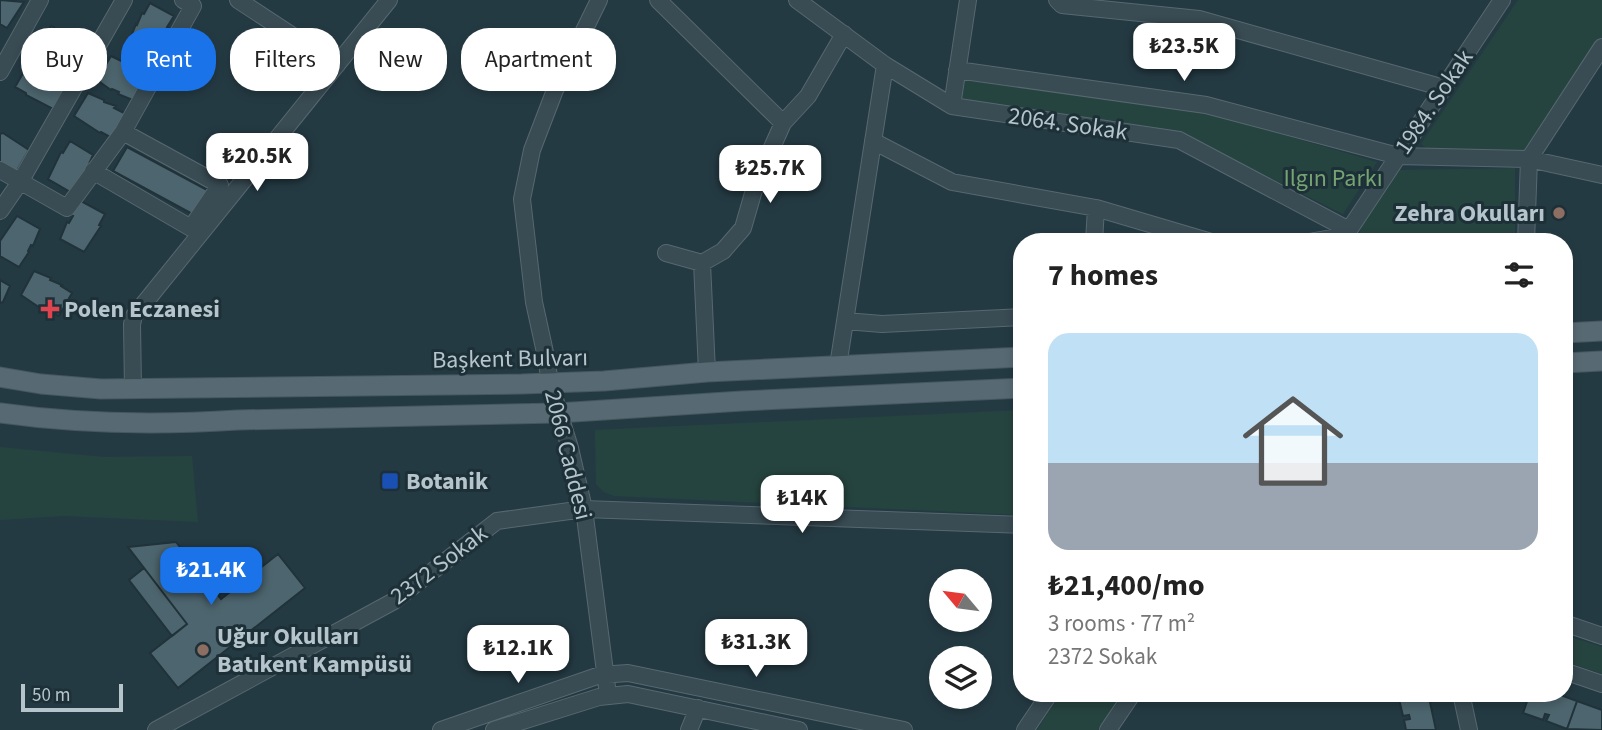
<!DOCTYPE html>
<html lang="en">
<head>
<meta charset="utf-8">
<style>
	body { margin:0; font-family:"Source Sans 3",sans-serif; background:#f6f6f6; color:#222; height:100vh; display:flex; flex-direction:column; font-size:26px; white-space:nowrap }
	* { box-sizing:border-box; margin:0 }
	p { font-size:23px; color:#767676 }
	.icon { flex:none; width:38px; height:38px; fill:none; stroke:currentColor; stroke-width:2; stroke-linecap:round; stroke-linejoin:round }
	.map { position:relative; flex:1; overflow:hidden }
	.panel { position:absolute; left:1013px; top:233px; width:560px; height:469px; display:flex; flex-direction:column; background:#fff; border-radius:28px; box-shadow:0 4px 10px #0003 }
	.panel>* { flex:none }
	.guide { position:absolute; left:21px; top:28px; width:665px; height:63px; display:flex; gap:14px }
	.needle { width:46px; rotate:299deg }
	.buttons { position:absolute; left:929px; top:569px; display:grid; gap:14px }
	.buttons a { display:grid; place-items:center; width:63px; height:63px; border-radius:50%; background:#fff; box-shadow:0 4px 10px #0003; font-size:35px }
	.scale { position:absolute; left:21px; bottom:18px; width:102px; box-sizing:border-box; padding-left:7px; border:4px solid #b6c5cc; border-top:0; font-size:19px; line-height:24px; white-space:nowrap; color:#b6c5cc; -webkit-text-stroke:5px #1d3038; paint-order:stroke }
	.price { position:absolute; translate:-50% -60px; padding:0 16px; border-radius:14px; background:#fff; color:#222; font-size:23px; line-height:46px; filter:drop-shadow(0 2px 4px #0008) }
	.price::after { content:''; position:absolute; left:50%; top:42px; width:21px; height:16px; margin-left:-10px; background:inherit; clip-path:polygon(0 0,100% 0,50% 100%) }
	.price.on { background:#1a73e8; color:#fff }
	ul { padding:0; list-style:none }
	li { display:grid; align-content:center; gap:14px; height:371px; padding:0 35px }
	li+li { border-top:2px solid #e0e0e0 }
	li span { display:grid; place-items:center; height:217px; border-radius:21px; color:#555 }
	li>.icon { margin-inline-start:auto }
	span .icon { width:126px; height:126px; fill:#fffc; stroke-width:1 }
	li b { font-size:30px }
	h2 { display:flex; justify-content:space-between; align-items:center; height:84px; padding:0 35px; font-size:30px }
	.chip { padding:0 24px; border-radius:28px; background:#fff; box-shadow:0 4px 10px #0003; font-size:24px; line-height:63px }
	.chip.on { background:#1a73e8; color:#fff }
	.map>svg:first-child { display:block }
</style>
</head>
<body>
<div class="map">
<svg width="1602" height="730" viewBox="0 0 1602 730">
	<rect width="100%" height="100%" fill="#243a43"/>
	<!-- green -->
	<path fill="#26443f" d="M 1518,0 L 1602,0 L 1602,41 L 1527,154 L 1428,149 L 1421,144 Z
		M 965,80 L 1204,112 L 1377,162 L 1343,214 L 1179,132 L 962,101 Z
		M 1515,168 L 1515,241 L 1361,241 L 1360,229 L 1400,170 Z
		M 1022,410 L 1022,515 L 614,496 L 604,492 L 596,484 L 595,430 Z
		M 0,447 L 104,457 L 192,456 L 198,522 L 63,516 L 0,520 Z
		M 1564,635 L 1602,647 L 1602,674 L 1565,661 Z
		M 1061,693 L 1123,693 L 1098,730 L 1037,730 Z"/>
	<!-- building -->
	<path fill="#4d656e" stroke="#20323a" stroke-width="2" d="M 0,0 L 24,2 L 7,28 L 0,24 Z
		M 150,3 L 174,16 L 167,27 L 169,28 L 152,54 L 129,41 L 136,24 L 137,25 L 142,13 L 144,14 Z
		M 51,26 L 62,32 L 63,30 L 89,47 L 75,71 L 59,64 L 60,62 L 48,57 L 37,49 Z
		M 111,56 L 138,69 L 137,71 L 148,78 L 135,101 L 118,94 L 119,92 L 112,89 L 111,90 L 97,80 Z
		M 29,63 L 45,71 L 44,72 L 56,77 L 55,78 L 67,85 L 53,109 L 26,95 L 26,93 L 15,87 Z
		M 88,93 L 104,100 L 104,102 L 116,106 L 114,108 L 126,114 L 112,138 L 101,132 L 100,133 L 74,116 Z
		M 3,133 L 29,150 L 15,174 L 0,167 L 0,134 Z
		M 70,141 L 93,155 L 86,171 L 85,171 L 72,193 L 48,179 L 61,152 L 63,153 Z
		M 127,147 L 209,191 L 196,216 L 113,171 Z
		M 81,201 L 105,214 L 99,225 L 101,226 L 84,252 L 60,239 L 67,222 L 69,223 L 73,216 L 71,215 Z
		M 17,216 L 40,229 L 33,246 L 31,245 L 28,251 L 29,252 L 19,267 L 0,256 L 0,241 Z
		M 34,271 L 51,278 L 50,280 L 62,285 L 61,286 L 72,293 L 59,316 L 47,310 L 46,312 L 21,295 Z
		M 0,280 L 10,286 L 3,302 L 0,303 Z
		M 176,542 L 221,599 L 278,554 L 305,588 L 178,688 L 150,653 L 187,624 L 128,547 Z
		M 144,568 L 187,624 L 172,636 L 129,580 Z
		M 1408,693 L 1428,693 L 1436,730 L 1406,730 L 1404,720 L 1410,719 L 1409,715 L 1403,716 L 1398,695 Z
		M 1530,693 L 1555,693 L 1577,701 L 1567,729 L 1546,721 L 1549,715 L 1545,714 L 1543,720 L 1523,713 Z
		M 1577,701 L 1602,710 L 1602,730 L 1567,729 Z"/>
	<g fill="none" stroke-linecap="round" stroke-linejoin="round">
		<defs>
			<path id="minor" d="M 238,0 L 337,65
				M 599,0 L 555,90 L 532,150 L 522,199 L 534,302 L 546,357 L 550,383 L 570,448 L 584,509 L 608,695
				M 658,0 L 783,123
				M 797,0 L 885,65 L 952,106 L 1179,140 L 1349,230
				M 1057,0 L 1062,5 L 1199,19 L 1444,88
				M 957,70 L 1206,105 L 1398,156 L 1529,159 L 1602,175
				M 0,72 L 40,0
				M 952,106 L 968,0
				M 873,141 L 952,182 L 1096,208 L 1211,242
				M 0,170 L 67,208 L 123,132
				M 93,171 L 191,228 L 220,185 L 123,132 L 193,6 L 183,0
				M 0,211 L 20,182 L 124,0
				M 1094,242 L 1096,208
				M 1309,242 L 1332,238 L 1332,242
				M 1349,242 L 1349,230 L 1502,0
				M 1526,242 L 1529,159 L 1602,47
				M 666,253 L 702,263
				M 845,321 L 882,324 L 1022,317
				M 838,366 L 885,65
				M 707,372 L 702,263 L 723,251 L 743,228 L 756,183 L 783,123 L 808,96 L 844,34
				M 133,389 L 132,324 L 134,316 L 389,0
				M 1564,623 L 1602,636
				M 1564,671 L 1602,684
				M 1461,693 L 1469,730
				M 156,730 L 394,601 L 497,521 L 584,509 L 1022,525
				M 441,730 L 600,675 L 628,673 L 904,730
				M 494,730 L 599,697 L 628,694 L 799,730
				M 689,730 L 698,708
				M 1025,730 L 1050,693
				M 1108,730 L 1133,693"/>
			<path id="major" d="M 1564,333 L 1602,331
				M 1564,363 L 1602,361
				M 0,377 L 41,384 L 101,389 L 522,384 L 604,381 L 707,372 L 1022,357
				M 0,413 C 78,424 159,425 238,420 L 558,413 L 742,401 L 1022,388"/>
		</defs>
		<!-- minor casing -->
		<use href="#minor" stroke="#576870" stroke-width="18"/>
		<!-- major casing -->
		<use href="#major" stroke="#46575f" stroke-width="21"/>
		<!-- minor -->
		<use href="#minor" stroke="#394b53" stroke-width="16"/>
		<!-- major -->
		<use href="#major" stroke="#576a73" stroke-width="19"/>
	</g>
	<!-- markers -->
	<g fill="#8d6e63" stroke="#1d3038" stroke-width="2.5">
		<circle cx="1559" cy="213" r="7"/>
		<circle cx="203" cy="650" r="7"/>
	</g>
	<path fill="#e0444e" stroke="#1d3038" stroke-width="2.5" d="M46.5 298.5h7v7h7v7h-7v7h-7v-7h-7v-7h7z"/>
	<rect fill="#1a4fb4" stroke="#1d3038" stroke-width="2.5" x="381" y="472" width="18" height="18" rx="3.5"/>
	<g text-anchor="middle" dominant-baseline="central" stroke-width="6" stroke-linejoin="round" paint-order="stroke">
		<!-- street labels -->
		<g font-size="24" fill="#b6c5cc" stroke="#1d3038">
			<text transform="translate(1434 102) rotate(-56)">1984. Sokak</text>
			<text transform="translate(1068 124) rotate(8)">2064. Sokak</text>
			<text transform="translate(510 359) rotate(-1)">Başkent Bulvarı</text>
			<text transform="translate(568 455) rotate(76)">2066 Caddesi</text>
			<text transform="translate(439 565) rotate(-37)">2372 Sokak</text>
		</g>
		<!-- park labels -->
		<g font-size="24" fill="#75a472" stroke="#1d3038">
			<text x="1333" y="178">Ilgın Parkı</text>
		</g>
		<!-- poi labels -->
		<g font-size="24" font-weight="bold" fill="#b6c5cc" stroke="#1d3038" text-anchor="start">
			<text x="1545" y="213" text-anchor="end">Zehra Okulları</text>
			<text x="64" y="309">Polen Eczanesi</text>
			<text x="406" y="481">Botanik</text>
			<text x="217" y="636">Uğur Okulları<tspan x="217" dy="28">Batıkent Kampüsü</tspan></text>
		</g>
	</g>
</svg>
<div class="buttons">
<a><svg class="needle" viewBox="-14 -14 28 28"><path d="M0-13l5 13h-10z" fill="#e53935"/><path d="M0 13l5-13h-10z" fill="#767676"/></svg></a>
<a><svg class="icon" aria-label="layers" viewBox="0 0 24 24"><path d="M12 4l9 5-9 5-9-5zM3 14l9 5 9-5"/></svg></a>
</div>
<div class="scale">50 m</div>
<b class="price" style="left:1184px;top:83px">₺23.5K</b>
<b class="price" style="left:257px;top:193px">₺20.5K</b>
<b class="price" style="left:770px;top:205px">₺25.7K</b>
<b class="price" style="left:802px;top:535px">₺14K</b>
<b class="price on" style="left:211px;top:607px">₺21.4K</b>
<b class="price" style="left:756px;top:679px">₺31.3K</b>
<b class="price" style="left:518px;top:685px">₺12.1K</b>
<div class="guide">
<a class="chip">Buy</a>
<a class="chip on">Rent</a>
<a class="chip">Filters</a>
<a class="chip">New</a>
<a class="chip">Apartment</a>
</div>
<section class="panel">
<h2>7 homes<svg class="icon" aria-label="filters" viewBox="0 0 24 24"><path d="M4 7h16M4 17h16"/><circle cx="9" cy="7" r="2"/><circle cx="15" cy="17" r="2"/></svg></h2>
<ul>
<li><span style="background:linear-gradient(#bfe0f5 60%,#9aa5b1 0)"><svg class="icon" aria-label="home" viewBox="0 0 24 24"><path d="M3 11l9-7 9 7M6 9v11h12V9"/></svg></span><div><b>₺21,400/mo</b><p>3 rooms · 77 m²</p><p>2372 Sokak</p></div></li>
</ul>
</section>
</div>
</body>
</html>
